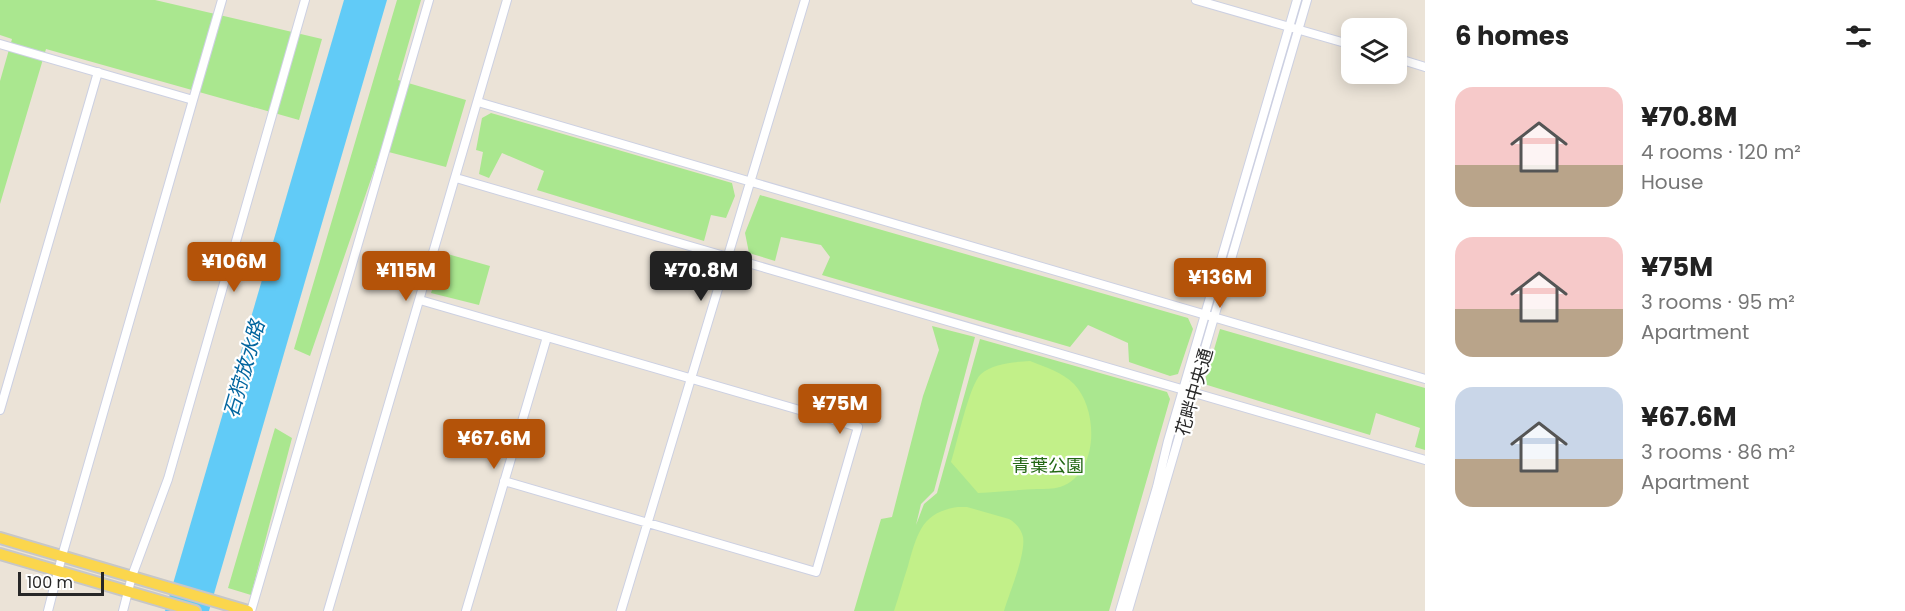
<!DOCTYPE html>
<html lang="en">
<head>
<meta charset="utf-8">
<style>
	body { margin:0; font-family:Poppins,"Noto Sans JP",sans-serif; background:#f6f6f6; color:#222; height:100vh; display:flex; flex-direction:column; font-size:22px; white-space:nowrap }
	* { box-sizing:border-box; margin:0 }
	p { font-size:20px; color:#767676 }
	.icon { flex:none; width:33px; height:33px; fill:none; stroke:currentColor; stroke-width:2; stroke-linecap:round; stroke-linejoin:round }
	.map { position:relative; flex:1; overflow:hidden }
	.drawer { display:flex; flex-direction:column; background:#fff; width:480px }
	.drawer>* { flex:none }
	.buttons { position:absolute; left:1341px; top:18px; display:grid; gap:12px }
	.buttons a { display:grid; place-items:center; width:66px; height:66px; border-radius:12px; background:#fff; box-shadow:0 3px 15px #0003; font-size:30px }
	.scale { position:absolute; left:18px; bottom:15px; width:86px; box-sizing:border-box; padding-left:6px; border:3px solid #272727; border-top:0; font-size:16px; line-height:21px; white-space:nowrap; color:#272727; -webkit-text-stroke:4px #fff; paint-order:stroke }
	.price { position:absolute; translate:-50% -51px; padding:0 14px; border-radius:6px; background:#b45309; color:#fff; font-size:20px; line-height:39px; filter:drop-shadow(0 2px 3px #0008) }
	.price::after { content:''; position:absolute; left:50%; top:36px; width:18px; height:14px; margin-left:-9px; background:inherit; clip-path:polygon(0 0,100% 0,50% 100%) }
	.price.active { background:#222; color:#fff }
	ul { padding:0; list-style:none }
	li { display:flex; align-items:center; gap:18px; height:150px; padding:0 30px }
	li span { display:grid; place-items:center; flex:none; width:168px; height:120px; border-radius:18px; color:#555 }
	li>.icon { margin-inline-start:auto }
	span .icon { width:72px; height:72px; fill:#fffc; stroke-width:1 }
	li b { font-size:26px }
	h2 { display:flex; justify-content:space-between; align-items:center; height:72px; padding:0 30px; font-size:26px }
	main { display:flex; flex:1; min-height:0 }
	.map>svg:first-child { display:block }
</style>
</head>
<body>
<main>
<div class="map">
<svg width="1425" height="611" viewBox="0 0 1425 611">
	<rect width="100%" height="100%" fill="#ebe3d7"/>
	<!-- green -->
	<path fill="#aae78f" d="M 0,0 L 155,0 L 322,39 L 299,120 L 46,49 L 0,204 L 0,81 L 12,39 L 0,35 Z
		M 397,0 L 421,0 L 398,80 L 466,100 L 446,167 L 381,150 L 310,356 L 294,349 Z
		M 491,113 L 732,183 L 735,196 L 726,218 L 711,215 L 704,241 L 537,190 L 544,171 L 502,153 L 489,178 L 479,174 L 483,152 L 476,150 L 482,118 Z
		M 760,195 L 1188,318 L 1193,329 L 1178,374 L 1170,376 L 1129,362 L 1128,343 L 1088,325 L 1070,347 L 822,275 L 830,257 L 821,245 L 781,237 L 775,261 L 749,253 L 745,233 Z
		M 444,253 L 490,266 L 479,305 L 431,293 Z
		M 932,326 L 975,337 L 934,491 L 921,504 L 916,525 L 924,504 L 937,493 L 980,339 L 1167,392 L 1170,399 L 1109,611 L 854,611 L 881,519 L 892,517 L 923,396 L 939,350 Z
		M 1220,329 L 1425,388 L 1425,450 L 1415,447 L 1420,428 L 1376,413 L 1370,435 L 1204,384 Z
		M 275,428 L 292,438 L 251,595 L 228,588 Z"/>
	<!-- pitch -->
	<path fill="#c2f089" d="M 1030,361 C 1045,367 1062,372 1074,384 C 1099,410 1099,474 1060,487 C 1053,489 1044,489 1037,489 C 1017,490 997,492 978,493 L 951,462 C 957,444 969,385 981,374 C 993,363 1015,362 1030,361 Z
		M 958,507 L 967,507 L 1009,519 C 1016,523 1021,529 1023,537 C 1026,554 1009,594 1004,611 L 894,611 C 899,596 903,581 908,566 C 917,535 921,512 958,507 Z"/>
	<!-- water -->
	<path fill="#61cbf7" d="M 344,0 L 387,0 L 209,611 L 165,611 Z"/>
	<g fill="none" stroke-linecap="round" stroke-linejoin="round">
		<defs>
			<path id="minor" d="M 1196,0 L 1352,45
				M 0,44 L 193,100 L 62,556 L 48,611
				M 1396,58 L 1425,67
				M 193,100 L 222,0
				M 478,102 L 1425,379
				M 456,178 L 1425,460
				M 420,300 L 858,427 L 816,572 L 504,481
				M 0,410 L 98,72
				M 123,611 L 132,576 L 168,479 L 305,0
				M 251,611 L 429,0
				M 328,611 L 507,0
				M 466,611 L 547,337
				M 621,611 L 805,0
				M 1120,611 L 1157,487 L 1168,441 L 1297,0
				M 1128,611 L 1307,0"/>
			<path id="major" d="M 0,538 L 248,611
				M 0,554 L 195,611"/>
		</defs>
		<!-- minor casing -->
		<use href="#minor" stroke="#ccd0e2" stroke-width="10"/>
		<!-- major casing -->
		<use href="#major" stroke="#c7c7c7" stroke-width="14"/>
		<!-- minor -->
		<use href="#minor" stroke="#fff" stroke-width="8"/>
		<!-- major -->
		<use href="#major" stroke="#fbd64d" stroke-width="10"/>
	</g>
	<g text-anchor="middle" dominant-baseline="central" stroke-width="4.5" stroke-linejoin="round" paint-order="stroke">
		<!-- street labels -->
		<g font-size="18" fill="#272727" stroke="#fff">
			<text transform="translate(1194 392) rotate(-74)">花畔中央通</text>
		</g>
		<!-- park labels -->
		<g font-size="18" fill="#236814" stroke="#fff">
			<text x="1048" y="465">青葉公園</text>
		</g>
		<!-- water labels -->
		<g font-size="20" font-style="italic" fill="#03669f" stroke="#fff">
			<text transform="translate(244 369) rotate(-74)">石狩放水路</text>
		</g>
	</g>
</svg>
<div class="buttons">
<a><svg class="icon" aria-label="layers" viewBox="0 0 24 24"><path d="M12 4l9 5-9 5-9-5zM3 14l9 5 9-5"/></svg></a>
</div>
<div class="scale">100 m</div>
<b class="price" style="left:234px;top:293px">¥106M</b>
<b class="price" style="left:406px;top:302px">¥115M</b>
<b class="price active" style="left:701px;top:302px">¥70.8M</b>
<b class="price" style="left:1220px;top:309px">¥136M</b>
<b class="price" style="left:840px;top:435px">¥75M</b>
<b class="price" style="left:494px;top:470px">¥67.6M</b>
</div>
<section class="drawer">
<h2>6 homes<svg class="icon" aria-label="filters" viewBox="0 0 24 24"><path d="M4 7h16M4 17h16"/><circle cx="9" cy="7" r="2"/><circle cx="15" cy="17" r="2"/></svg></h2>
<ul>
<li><span style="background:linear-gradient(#f6c9c9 65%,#b9a48a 0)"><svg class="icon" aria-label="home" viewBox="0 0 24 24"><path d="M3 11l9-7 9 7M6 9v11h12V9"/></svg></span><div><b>¥70.8M</b><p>4 rooms · 120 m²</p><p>House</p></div></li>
<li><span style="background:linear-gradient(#f6c9c9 60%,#b9a48a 0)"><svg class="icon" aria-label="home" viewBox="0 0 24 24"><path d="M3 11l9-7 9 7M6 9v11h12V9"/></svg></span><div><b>¥75M</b><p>3 rooms · 95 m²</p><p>Apartment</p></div></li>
<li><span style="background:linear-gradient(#c9d6e8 60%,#b9a48a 0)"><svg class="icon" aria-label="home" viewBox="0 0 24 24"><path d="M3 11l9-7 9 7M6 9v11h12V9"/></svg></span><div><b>¥67.6M</b><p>3 rooms · 86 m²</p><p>Apartment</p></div></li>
</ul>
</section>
</main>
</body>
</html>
